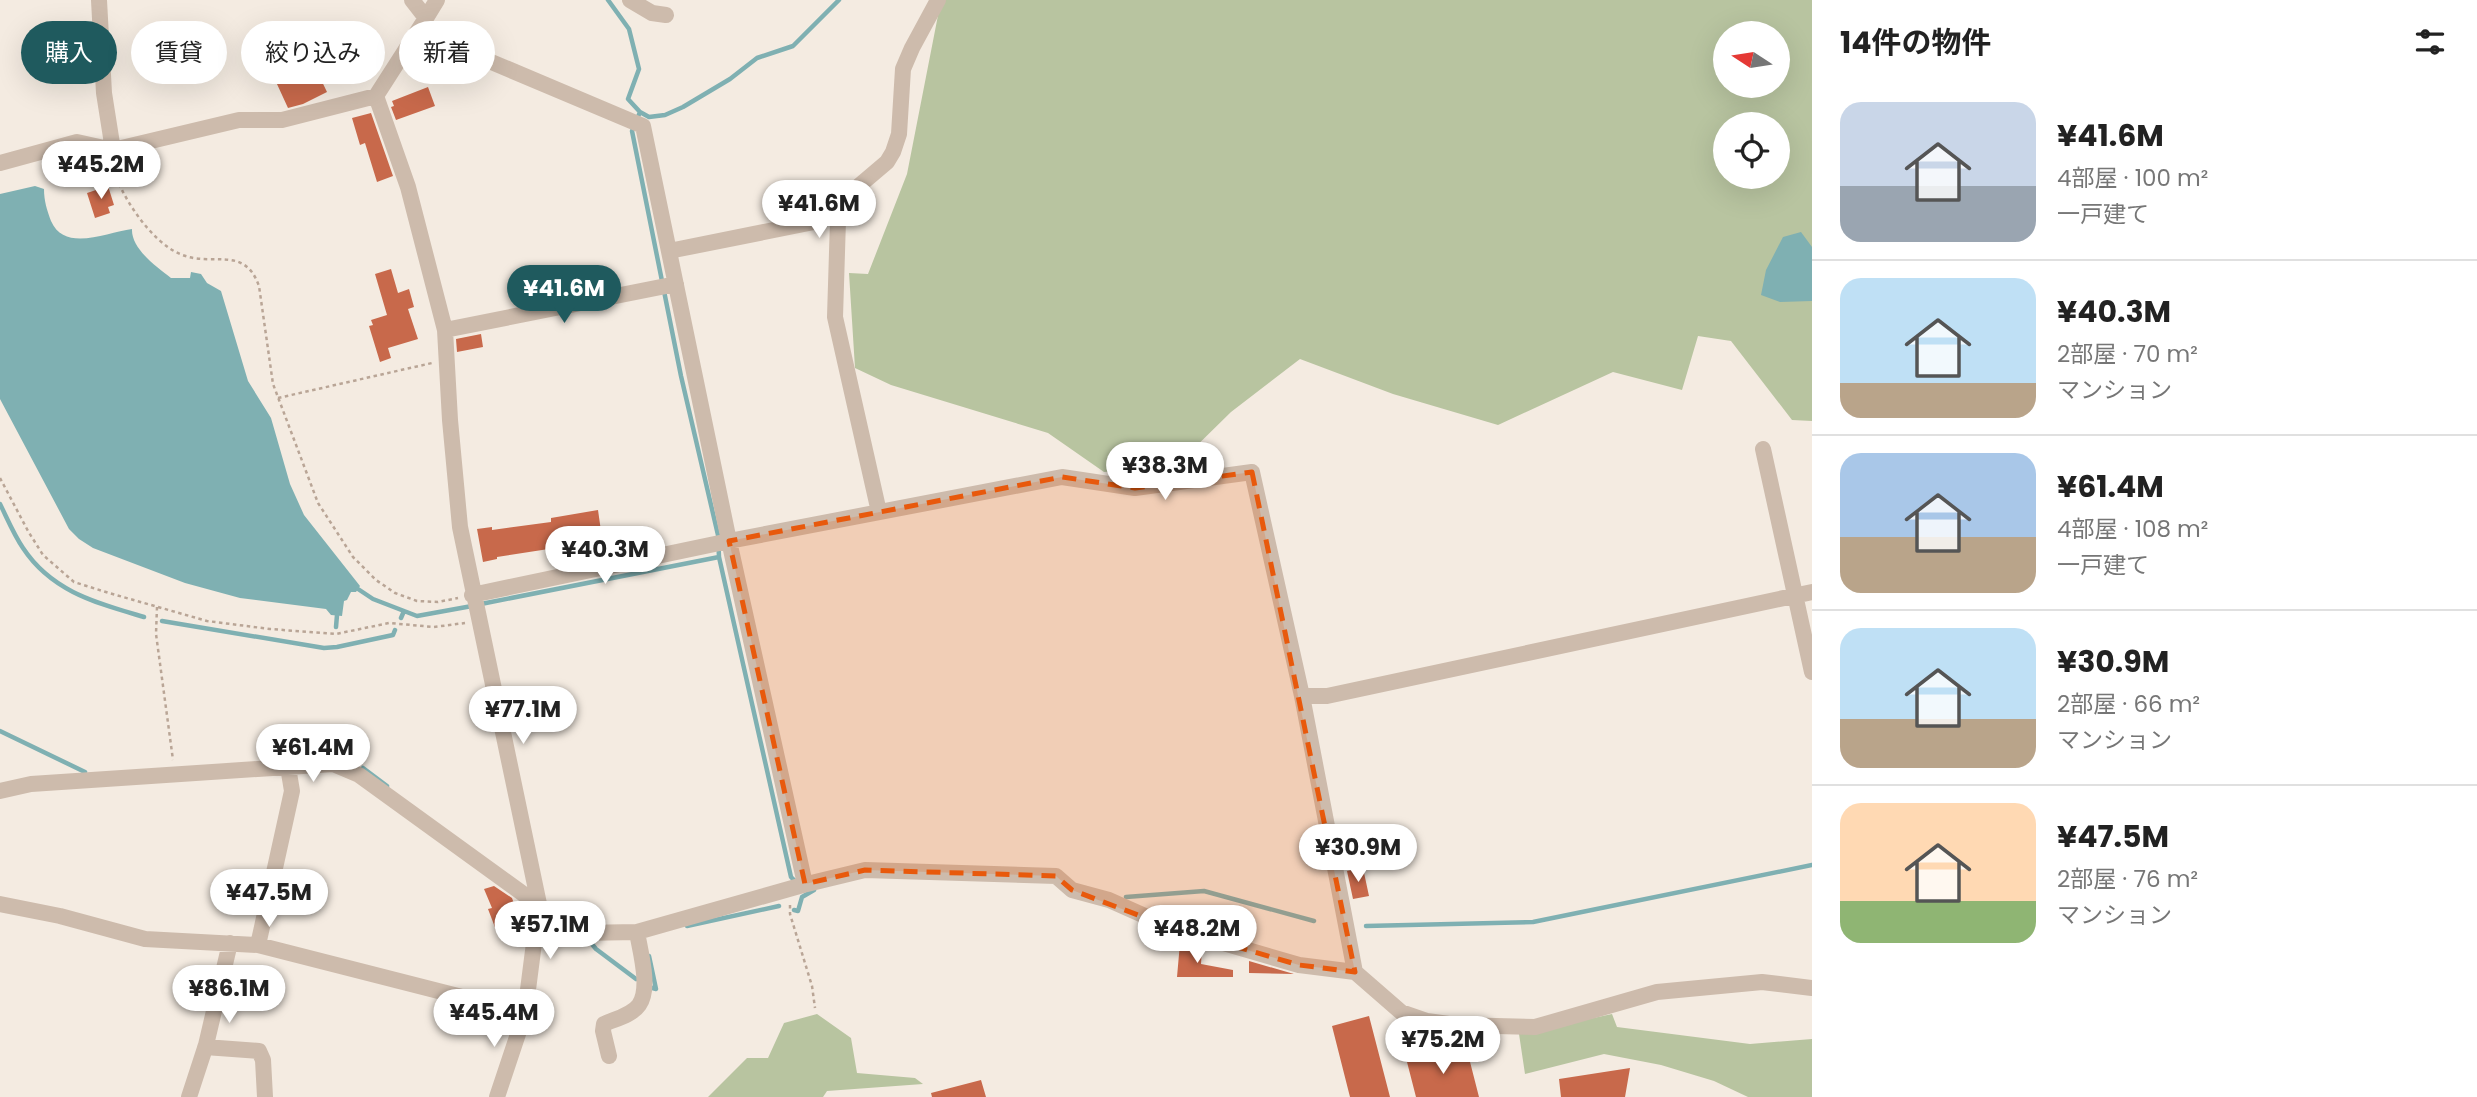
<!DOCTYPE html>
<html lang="ja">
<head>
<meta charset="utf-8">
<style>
	body { margin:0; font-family:Poppins,"Noto Sans JP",sans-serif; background:#f2f2f2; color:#222; height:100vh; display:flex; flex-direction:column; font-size:26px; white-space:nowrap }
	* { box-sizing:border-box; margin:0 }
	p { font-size:23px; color:#767676 }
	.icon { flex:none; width:38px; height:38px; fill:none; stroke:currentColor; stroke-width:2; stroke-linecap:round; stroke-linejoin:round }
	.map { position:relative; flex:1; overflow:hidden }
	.drawer { display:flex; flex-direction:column; background:#fff; width:665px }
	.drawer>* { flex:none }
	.top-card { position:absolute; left:21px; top:21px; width:665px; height:63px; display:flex; gap:14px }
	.needle { width:46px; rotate:282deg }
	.tools { position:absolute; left:1713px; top:21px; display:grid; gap:14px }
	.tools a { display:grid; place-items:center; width:77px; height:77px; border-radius:50%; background:#fff; box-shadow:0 7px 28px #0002; font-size:35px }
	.price { position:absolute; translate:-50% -60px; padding:0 16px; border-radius:24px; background:#fff; color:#222; font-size:23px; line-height:46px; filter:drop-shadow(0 2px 4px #0008) }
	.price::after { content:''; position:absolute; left:50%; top:42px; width:21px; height:16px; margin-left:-10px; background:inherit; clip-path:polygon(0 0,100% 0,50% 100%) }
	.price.selected { background:#1f5a5e; color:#fff }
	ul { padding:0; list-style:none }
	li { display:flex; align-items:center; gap:21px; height:175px; padding:0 28px }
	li+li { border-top:2px solid #e0e0e0 }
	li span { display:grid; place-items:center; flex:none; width:196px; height:140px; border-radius:21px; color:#555 }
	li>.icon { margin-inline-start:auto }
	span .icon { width:84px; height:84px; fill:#fffc; stroke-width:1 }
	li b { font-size:30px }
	h2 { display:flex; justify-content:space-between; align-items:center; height:84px; padding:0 28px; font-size:30px }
	.pill { padding:0 24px; border-radius:32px; background:#fff; box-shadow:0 7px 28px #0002; font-size:24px; line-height:63px }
	.pill.selected { background:#1f5a5e; color:#fff }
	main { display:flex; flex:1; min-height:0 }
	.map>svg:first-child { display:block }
</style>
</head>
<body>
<main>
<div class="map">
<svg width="1812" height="1097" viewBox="0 0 1812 1097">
	<rect width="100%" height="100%" fill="#f4ebe1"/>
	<!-- green -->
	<path fill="#b8c4a0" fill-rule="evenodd" d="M 941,0 L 1812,0 L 1812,421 L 1792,420 L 1731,341 L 1698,336 L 1682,390 L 1613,372 L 1498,425 L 1393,394 L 1300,359 L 1231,412 L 1176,466 L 1104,472 L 1048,433 L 891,385 L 855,368 L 849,273 L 868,274 L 907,174 ZM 1726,33 L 1778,33 L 1778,86 L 1726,86 ZM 1726,124 L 1778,124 L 1778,177 L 1726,177 Z
		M 817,1014 L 851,1038 L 857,1073 L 915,1078 L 923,1084 L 827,1091 L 823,1097 L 708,1097 L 747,1058 L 768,1058 L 784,1023 Z
		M 1612,1014 L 1617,1027 L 1750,1044 L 1812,1039 L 1812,1097 L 1748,1097 L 1714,1081 L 1661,1065 L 1604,1054 L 1525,1074 L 1519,1034 Z"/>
	<!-- water -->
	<path fill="#7fb0b2" d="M 35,186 L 44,189 C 44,201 47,210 51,221 C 65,253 107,232 132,229 C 131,249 157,267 171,278 L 190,278 L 191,272 L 201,274 L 207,283 L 221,291 L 248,381 L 271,418 L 290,484 L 304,515 L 360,586 L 356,592 L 351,592 L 347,600 L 344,601 L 342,616 L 331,615 L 326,609 L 240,598 L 185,583 L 93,548 L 79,539 L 69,529 L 0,399 L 0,194 Z
		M 1801,232 L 1812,247 L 1812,301 L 1780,302 L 1761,295 L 1766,270 L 1783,237 Z"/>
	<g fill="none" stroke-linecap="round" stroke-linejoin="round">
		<!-- stream -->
		<path stroke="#7fb0b2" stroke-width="4.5" d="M 608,0 L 629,29 L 639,69 L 628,99 L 640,112 L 632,131 L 681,376 L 718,535 L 719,557
			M 640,112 L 649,117 L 665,115 L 683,107 L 730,79 L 757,58 L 793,46 L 839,0
			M 0,504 C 7,518 14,535 23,548 C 52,592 97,603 144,617
			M 358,589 L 373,599 L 417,616 L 472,606
			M 481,604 L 719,557 L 791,877 L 797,883
			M 401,618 L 404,611
			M 162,621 L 324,648 L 337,647 L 393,635 L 395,630
			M 336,627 L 337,615
			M 0,731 L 85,772
			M 363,768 L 387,786
			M 1126,897 L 1204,891 L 1314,921
			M 794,910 L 798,911 L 802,897 L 814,890
			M 687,926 L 779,906
			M 1366,926 L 1533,922 L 1812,865
			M 586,937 L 596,949 L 636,979
			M 649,987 L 656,989 L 649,956"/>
	</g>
	<!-- building -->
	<path fill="#c8694b" d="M 347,33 L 354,48 L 315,67 L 327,92 L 303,104 L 288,108 L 271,71 L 290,62 L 288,58 Z
		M 428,87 L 435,106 L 396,120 L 391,107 L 394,106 L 392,101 Z
		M 371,113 L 393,176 L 377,182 L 365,143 L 360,145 L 352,118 Z
		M 108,186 L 114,205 L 108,207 L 110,213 L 95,218 L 87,193 Z
		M 391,269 L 398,293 L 409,289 L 414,307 L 408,309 L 418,339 L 388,348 L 391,358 L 380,362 L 369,326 L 373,325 L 371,320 L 387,315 L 375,274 Z
		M 481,334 L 483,347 L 457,352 L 456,339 Z
		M 598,510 L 604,552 L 557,559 L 555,548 L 497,557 L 497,559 L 483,562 L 477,529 L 492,527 L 492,530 L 551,522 L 551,518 Z
		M 1363,868 L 1369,896 L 1353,899 L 1347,871 Z
		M 494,886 L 512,898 L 520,921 L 496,930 L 488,909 L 492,908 L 484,889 Z
		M 1180,943 L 1202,948 L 1201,964 L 1233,970 L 1233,977 L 1177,977 Z
		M 1249,961 L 1294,974 L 1249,973 Z
		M 1369,1016 L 1390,1097 L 1350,1097 L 1332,1026 Z
		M 1443,1053 L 1468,1054 L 1479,1097 L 1416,1097 L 1407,1062 Z
		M 1630,1068 L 1625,1097 L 1561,1097 L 1559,1079 Z
		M 981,1080 L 986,1097 L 932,1097 L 931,1093 Z"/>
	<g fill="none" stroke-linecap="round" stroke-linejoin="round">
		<!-- path -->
		<path stroke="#b9a596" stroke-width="2.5" stroke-dasharray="3.5 3.5" stroke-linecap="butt" d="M 112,164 C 119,194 151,242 180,254 C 212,268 244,244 259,286 L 273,384 L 318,503 L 353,557 L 376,580 L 395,593 L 417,601 L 438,602 L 458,598
			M 278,398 L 432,363
			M 0,478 L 28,531 L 43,555 L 74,582 L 109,593 L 207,621 L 270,629 L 336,634 L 389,623 L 434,627 L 465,623
			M 157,607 L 156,634 L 173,760
			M 790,905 L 790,914 L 812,986 L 815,1008"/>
		<!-- minor -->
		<path stroke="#cdbbac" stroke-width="16" d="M 99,0 L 104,93 L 113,150
			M 630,0 L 652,13 L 666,15
			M 426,18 L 437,0
			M 418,31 L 643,126 L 729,541 L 805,884
			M 376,96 L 408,187 L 445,330 L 450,420 L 460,527 L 539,904 L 525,1013 L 497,1097
			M 0,163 L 77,142 L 113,150 L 239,120 L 282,120 L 376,96 L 426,18 L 412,0
			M 669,251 L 819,221 L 841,212
			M 445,330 L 676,284
			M 1763,449 L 1812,672
			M 879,512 L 835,317 L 838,220 L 843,205 L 854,190 L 887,162 L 893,152 L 899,134 L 903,69 L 912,48 L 938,0
			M 472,595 L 729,541 L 1062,477 L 1135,488 L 1252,472 L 1302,696 L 1355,972
			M 1302,696 L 1327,696 L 1812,592
			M 0,791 L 31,784 L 333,764 L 359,775 L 555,917 L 580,933 L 637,932 L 803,885 L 865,870 L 1056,876 L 1072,890 L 1109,900 L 1172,928 L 1299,965 L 1355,972 L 1401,1012 L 1427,1021 L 1456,1025 L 1535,1027 L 1657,992 L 1762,982 L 1812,988
			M 0,904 L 60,916 L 145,939 L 258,945 L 525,1013
			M 258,945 L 292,791 L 288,767
			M 205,1047 L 259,1051 L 263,1060 L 265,1097
			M 609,1056 L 603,1031 L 604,1024 C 615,1019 632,1015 639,1005 C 651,988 640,951 637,932
			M 189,1097 L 206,1045 L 230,943"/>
	</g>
	<!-- marked area -->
	<path fill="#e8590c" fill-opacity="0.2" stroke="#e8590c" stroke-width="5" stroke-dasharray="14 9" stroke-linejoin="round" d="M 1252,472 L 1355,972 L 1299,965 L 1172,928 L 1072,890 L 1056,876 L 865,870 L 805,884 L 729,541 L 1062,477 L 1135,488 Z"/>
</svg>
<div class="tools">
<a><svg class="needle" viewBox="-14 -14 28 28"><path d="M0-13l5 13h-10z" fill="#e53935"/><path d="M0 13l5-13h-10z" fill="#767676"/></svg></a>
<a><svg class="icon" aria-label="locate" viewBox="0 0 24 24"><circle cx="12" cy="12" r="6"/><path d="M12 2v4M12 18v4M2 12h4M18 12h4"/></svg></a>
</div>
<b class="price" style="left:101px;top:201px">¥45.2M</b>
<b class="price" style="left:819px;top:240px">¥41.6M</b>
<b class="price selected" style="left:564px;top:325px">¥41.6M</b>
<b class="price" style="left:1165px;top:502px">¥38.3M</b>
<b class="price" style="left:605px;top:586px">¥40.3M</b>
<b class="price" style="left:523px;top:746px">¥77.1M</b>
<b class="price" style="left:313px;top:784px">¥61.4M</b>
<b class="price" style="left:1358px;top:884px">¥30.9M</b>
<b class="price" style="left:269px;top:929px">¥47.5M</b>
<b class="price" style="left:550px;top:961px">¥57.1M</b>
<b class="price" style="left:1197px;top:965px">¥48.2M</b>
<b class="price" style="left:229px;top:1025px">¥86.1M</b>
<b class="price" style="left:494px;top:1049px">¥45.4M</b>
<b class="price" style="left:1443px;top:1076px">¥75.2M</b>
<div class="top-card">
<a class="pill selected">購入</a>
<a class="pill">賃貸</a>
<a class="pill">絞り込み</a>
<a class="pill">新着</a>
</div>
</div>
<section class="drawer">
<h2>14件の物件<svg class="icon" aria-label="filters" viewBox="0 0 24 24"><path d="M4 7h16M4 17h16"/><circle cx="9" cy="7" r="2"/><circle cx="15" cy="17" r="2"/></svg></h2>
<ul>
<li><span style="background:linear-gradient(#c9d6e8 60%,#9aa5b1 0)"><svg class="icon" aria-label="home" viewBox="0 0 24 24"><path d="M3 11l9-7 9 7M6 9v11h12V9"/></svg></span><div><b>¥41.6M</b><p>4部屋 · 100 m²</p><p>一戸建て</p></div></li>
<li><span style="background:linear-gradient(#bfe0f5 75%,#b9a48a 0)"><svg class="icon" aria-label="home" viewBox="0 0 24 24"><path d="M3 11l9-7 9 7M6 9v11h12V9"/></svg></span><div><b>¥40.3M</b><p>2部屋 · 70 m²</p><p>マンション</p></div></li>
<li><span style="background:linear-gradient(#a9c7e8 60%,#b9a48a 0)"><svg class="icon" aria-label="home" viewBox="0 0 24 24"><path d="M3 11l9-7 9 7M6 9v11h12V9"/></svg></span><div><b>¥61.4M</b><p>4部屋 · 108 m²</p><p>一戸建て</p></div></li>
<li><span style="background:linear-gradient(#bfe0f5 65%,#b9a48a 0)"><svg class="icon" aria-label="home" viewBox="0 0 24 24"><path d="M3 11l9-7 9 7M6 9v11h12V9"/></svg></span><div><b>¥30.9M</b><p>2部屋 · 66 m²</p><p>マンション</p></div></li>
<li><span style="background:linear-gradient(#ffd9b3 70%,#8fb573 0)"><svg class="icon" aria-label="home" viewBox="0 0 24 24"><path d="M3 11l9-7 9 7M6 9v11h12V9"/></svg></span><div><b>¥47.5M</b><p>2部屋 · 76 m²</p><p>マンション</p></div></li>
</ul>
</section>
</main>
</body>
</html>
